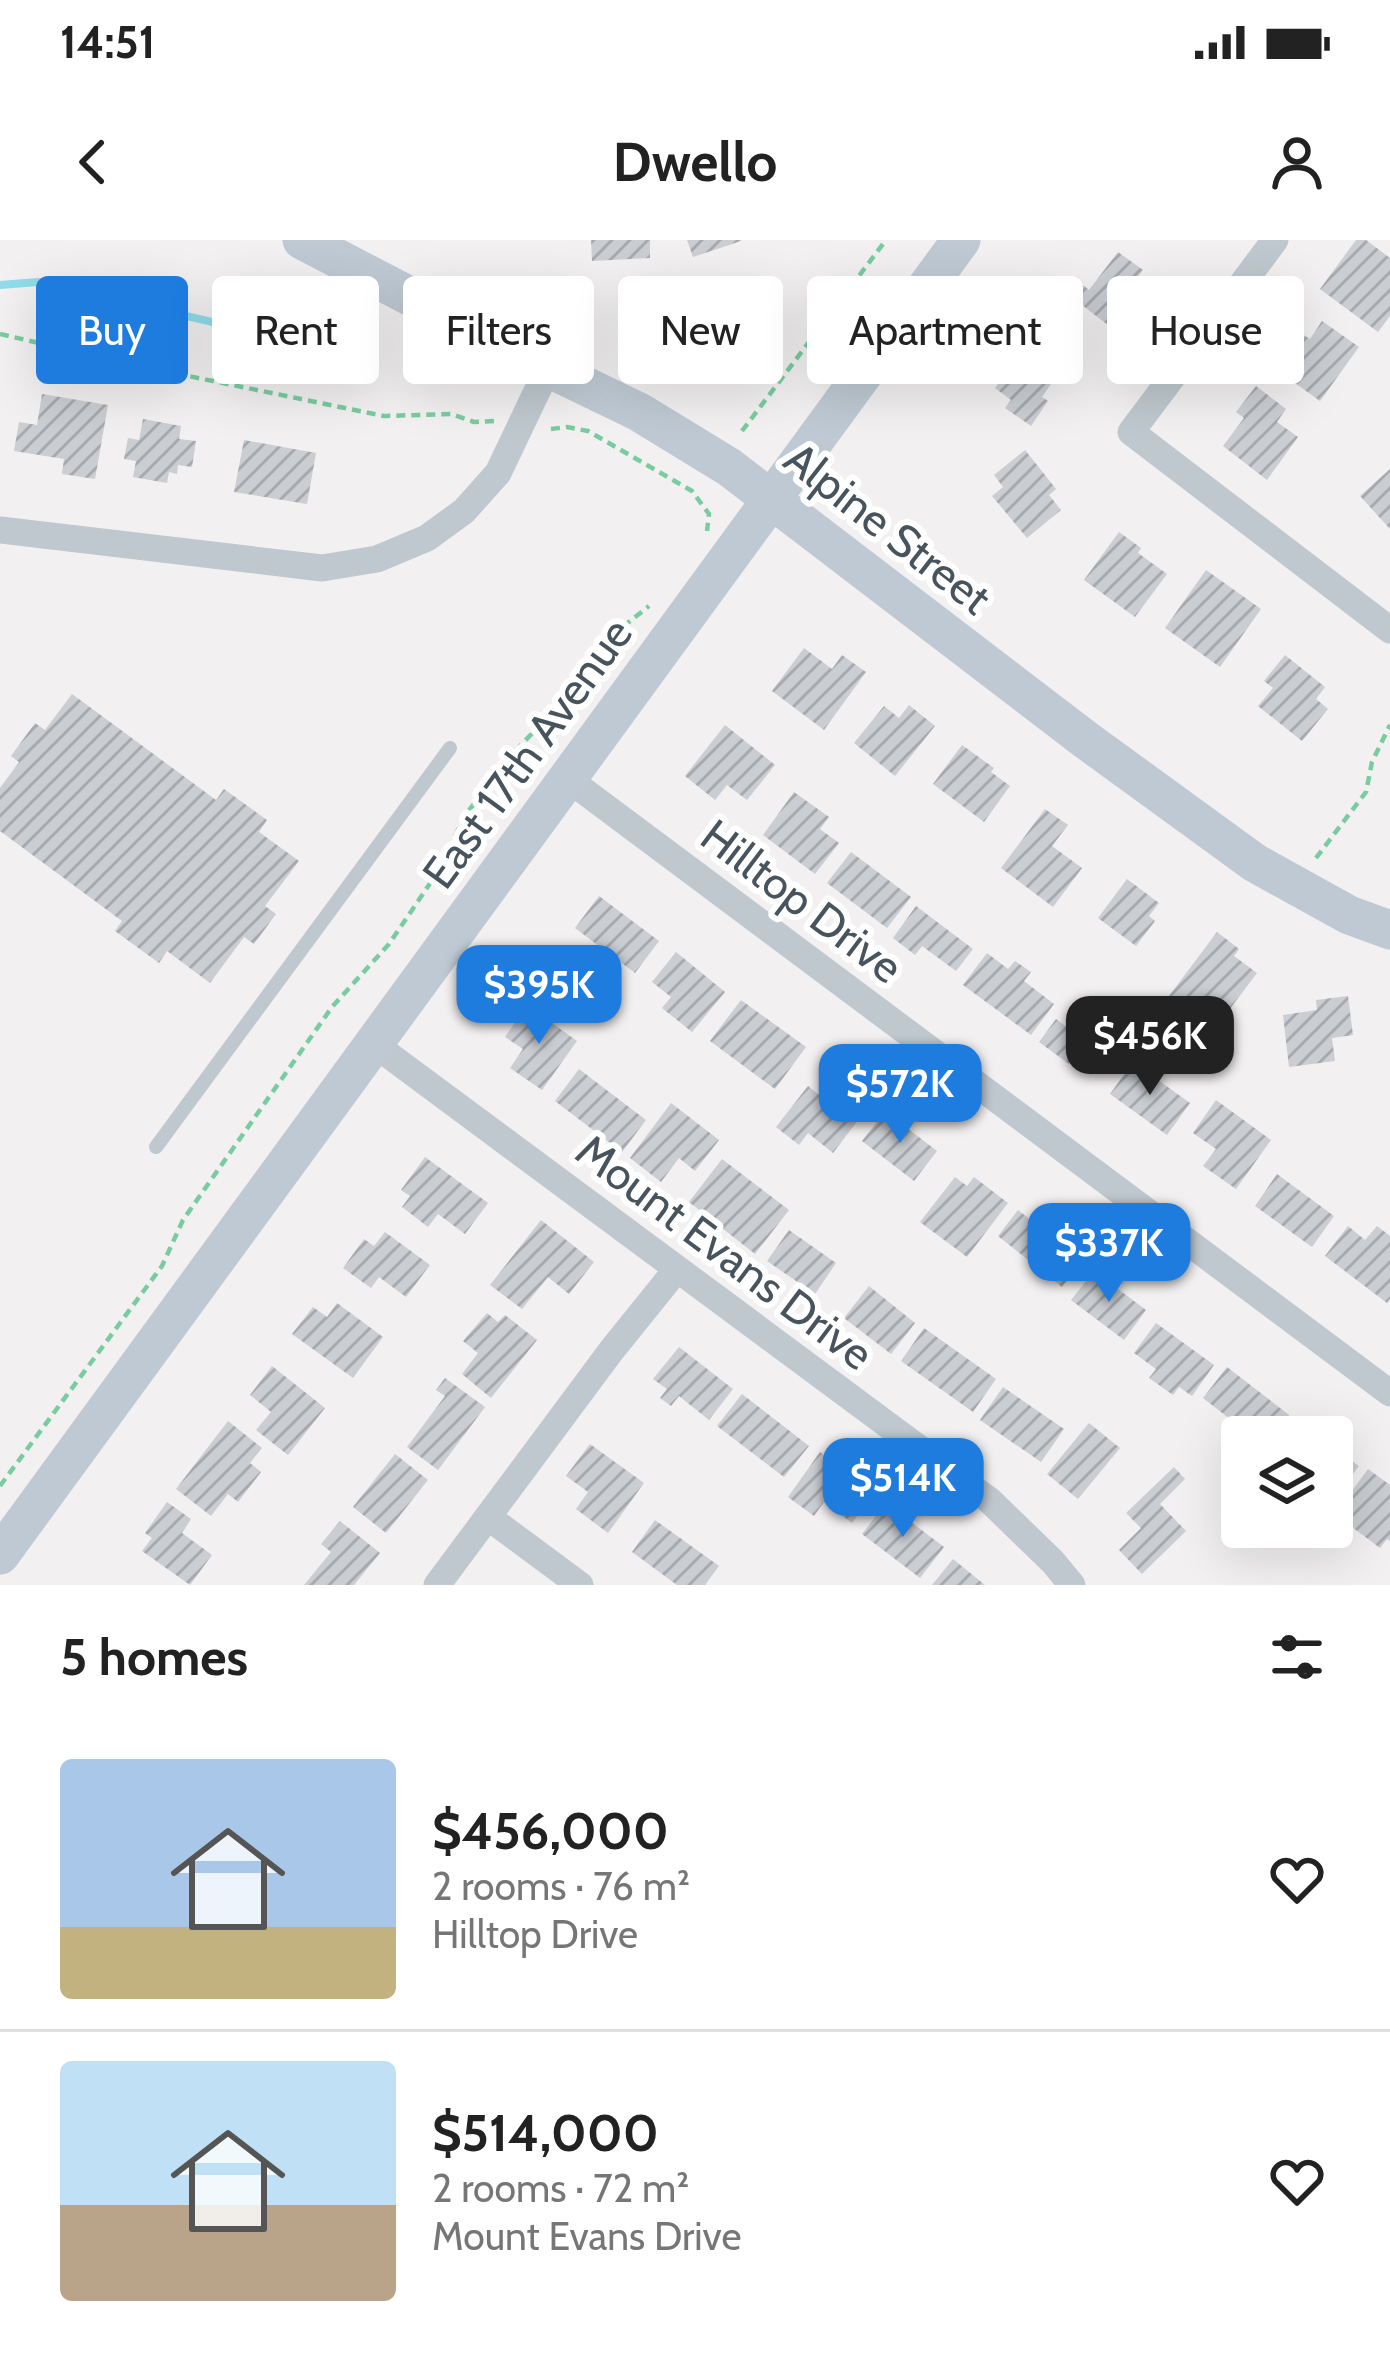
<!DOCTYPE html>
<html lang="en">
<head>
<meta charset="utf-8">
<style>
	body { margin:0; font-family:Cabin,sans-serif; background:#f6f6f6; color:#222; height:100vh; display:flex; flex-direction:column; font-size:45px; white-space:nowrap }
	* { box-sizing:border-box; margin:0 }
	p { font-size:39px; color:#767676 }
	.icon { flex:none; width:66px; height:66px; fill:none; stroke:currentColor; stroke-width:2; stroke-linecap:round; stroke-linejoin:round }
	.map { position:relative; height:1345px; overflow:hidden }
	.details { display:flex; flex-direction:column; background:#fff; flex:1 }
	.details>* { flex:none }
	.guide { position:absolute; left:36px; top:36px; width:1320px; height:108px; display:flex; gap:24px }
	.fabs { position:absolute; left:1221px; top:1176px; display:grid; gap:24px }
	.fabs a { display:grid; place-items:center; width:132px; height:132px; border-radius:12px; background:#fff; box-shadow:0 12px 48px #0002; font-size:60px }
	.price { position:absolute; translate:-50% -102px; padding:0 27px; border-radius:24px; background:#1e7cdf; color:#fff; font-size:39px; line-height:78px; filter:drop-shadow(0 3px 6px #0008) }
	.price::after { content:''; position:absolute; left:50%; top:72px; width:36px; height:27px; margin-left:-18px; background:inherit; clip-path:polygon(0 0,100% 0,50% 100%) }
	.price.on { background:#222; color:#fff }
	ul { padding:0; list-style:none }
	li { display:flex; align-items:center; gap:36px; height:300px; padding:0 60px }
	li+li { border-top:3px solid #e0e0e0 }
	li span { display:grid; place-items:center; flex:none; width:336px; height:240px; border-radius:12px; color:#555 }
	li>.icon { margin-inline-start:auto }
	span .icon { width:144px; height:144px; fill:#fffc; stroke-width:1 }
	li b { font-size:51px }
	h2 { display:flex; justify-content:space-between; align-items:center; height:144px; padding:0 60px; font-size:51px }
	.pill { padding:0 42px; border-radius:12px; background:#fff; box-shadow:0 12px 48px #0002; font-size:42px; line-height:108px }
	.pill.on { background:#1e7cdf; color:#fff }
	.status { display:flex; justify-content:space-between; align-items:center; height:84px; padding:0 60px; background:#fff; direction:ltr }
	.status svg { height:33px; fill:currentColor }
	header { display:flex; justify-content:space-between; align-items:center; height:156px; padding:0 60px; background:#fff; font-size:54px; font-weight:800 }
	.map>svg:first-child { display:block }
</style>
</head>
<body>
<div class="status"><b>14:51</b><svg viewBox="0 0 49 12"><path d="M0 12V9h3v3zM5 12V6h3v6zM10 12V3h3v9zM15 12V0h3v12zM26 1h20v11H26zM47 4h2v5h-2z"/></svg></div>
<header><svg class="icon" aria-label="back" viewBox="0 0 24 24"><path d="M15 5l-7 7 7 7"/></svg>Dwello<svg class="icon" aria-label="person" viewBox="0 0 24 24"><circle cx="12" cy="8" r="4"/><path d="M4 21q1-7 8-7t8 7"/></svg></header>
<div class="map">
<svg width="1390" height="1345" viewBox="0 0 1390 1345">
	<defs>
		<pattern id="building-hatch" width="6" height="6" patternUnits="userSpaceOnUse" patternTransform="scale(3)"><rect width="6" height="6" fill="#cacdd2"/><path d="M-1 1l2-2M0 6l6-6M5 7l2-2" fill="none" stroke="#a6a9ae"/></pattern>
	</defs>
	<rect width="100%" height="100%" fill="#f2f0f0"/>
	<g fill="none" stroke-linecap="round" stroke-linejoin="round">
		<!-- stream -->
		<path stroke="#8fdcea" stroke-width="8" d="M 0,45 L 38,42 L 269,95"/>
	</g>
	<!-- building -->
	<path fill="url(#building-hatch)" d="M 591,0 L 650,0 L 650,18 L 592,21 Z
		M 687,0 L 741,0 L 741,1 L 693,17 Z
		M 1356,0 L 1366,0 L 1390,18 L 1390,76 L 1378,92 L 1320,49 Z
		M 1118,12 L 1143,30 L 1122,57 L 1136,67 L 1117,92 L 1073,58 L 1083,45 L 1089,50 Z
		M 1322,81 L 1359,107 L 1320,161 L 1274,128 L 1299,92 L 1310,99 Z
		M 1025,106 L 1060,131 L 1042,157 L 1048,161 L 1031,186 L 1005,168 L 1011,160 L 995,148 Z
		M 1256,146 L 1286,169 L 1277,182 L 1298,197 L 1267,240 L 1223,206 L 1244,178 L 1236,172 Z
		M 42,154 L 108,165 L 95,239 L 62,234 L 64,219 L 14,211 L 19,182 L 37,185 Z
		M 143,179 L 181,186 L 179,199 L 196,201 L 192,227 L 178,225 L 177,234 L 169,232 L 167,243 L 133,237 L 136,221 L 124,219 L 128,198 L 139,200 Z
		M 244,200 L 316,213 L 307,264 L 234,252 Z
		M 1025,210 L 1056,249 L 1049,255 L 1061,270 L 1027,298 L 992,256 L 1003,247 L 994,235 Z
		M 1390,229 L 1390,289 L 1360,256 Z
		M 1119,292 L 1141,308 L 1138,313 L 1167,334 L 1135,377 L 1084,340 Z
		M 1206,330 L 1261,369 L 1220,427 L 1165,388 Z
		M 804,408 L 832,429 L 842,415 L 866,432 L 824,490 L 772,451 Z
		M 1285,415 L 1325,447 L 1316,459 L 1328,469 L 1302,501 L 1258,466 L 1273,448 L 1264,441 Z
		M 72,454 L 216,560 L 224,549 L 267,580 L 259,592 L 299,621 L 265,666 L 276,674 L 254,704 L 244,697 L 210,743 L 167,711 L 159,723 L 115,691 L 122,681 L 0,591 L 0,548 L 19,522 L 11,516 L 35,483 L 45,490 Z
		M 909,465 L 935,486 L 895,536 L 854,503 L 884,466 L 899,478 Z
		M 725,485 L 775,525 L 747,560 L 727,545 L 715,560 L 685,536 Z
		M 962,505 L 994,528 L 991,532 L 1010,546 L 984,582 L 933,544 Z
		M 794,552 L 829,577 L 820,589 L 839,603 L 815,634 L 763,595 Z
		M 1045,569 L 1068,585 L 1052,606 L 1082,628 L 1053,667 L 1001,628 Z
		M 851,612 L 911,657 L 887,688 L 827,643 Z
		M 1127,639 L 1159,663 L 1149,676 L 1155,681 L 1136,706 L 1098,678 Z
		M 599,656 L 659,701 L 635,733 L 575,688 Z
		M 916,666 L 973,709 L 956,731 L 922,706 L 915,715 L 893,698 Z
		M 1217,692 L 1239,709 L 1234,716 L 1257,733 L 1214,790 L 1169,756 Z
		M 676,712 L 725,752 L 692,792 L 662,768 L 671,757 L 652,742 Z
		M 987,713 L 1008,729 L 1015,721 L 1031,732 L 1024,741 L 1054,764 L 1031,795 L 963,745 Z
		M 1348,756 L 1353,795 L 1332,798 L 1335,821 L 1289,827 L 1283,775 L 1317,770 L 1316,760 Z
		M 1091,757 L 1123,780 L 1090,826 L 1076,815 L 1069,824 L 1039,802 L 1056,779 L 1068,788 Z
		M 741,760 L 806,807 L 775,849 L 710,801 Z
		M 527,765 L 577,801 L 542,850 L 510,828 L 523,809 L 505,797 Z
		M 1133,822 L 1190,863 L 1167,895 L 1110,854 Z
		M 579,829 L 646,880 L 622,912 L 555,861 Z
		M 839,837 L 872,862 L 833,913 L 808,893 L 799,905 L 776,887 L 808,846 L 823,858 Z
		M 1216,860 L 1271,900 L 1236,949 L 1203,926 L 1216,909 L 1193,893 Z
		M 671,863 L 719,900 L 695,931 L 679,918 L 661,942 L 630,918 Z
		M 885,871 L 937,911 L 914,941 L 862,901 Z
		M 425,917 L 488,963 L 465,994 L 438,974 L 428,987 L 402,967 L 410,956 L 401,950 Z
		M 722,919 L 789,970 L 755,1014 L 689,962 Z
		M 1277,934 L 1334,976 L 1312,1007 L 1255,966 Z
		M 955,937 L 967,946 L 974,937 L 1008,963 L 967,1017 L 920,982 Z
		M 1018,970 L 1082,1020 L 1062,1047 L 998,996 Z
		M 541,980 L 594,1022 L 569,1054 L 548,1037 L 522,1069 L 490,1045 Z
		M 1348,986 L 1365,1000 L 1377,986 L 1390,996 L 1390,1059 L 1387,1063 L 1325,1016 Z
		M 789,990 L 836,1023 L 815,1054 L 767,1021 Z
		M 385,992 L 430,1025 L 406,1057 L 379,1037 L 371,1048 L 343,1028 L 364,999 L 374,1006 Z
		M 1094,1031 L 1146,1070 L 1124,1100 L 1071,1060 Z
		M 869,1046 L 915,1083 L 891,1114 L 844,1078 Z
		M 337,1063 L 383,1097 L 353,1138 L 292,1094 L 313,1067 L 327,1077 Z
		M 487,1073 L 498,1082 L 505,1075 L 537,1100 L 491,1158 L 462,1134 L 478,1113 L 463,1101 Z
		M 1156,1083 L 1214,1125 L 1192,1156 L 1179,1147 L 1173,1155 L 1149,1138 L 1156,1129 L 1134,1113 Z
		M 924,1088 L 996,1139 L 973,1172 L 901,1121 Z
		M 679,1107 L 733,1149 L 709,1180 L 679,1156 L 671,1166 L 660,1158 L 667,1149 L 653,1139 Z
		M 272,1126 L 325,1168 L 288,1215 L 256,1190 L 271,1172 L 250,1155 Z
		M 1227,1127 L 1289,1175 L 1272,1197 L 1253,1197 L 1203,1158 Z
		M 445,1138 L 485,1167 L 438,1230 L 407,1207 L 445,1156 L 436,1150 Z
		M 1003,1147 L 1064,1189 L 1041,1222 L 980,1180 Z
		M 742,1154 L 809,1206 L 784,1237 L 717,1186 Z
		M 228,1181 L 262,1208 L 250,1223 L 261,1232 L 238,1262 L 228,1254 L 211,1276 L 176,1249 Z
		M 1089,1183 L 1120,1208 L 1078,1259 L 1047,1234 Z
		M 590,1204 L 644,1243 L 608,1293 L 576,1269 L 588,1252 L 566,1236 Z
		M 1332,1207 L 1359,1226 L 1336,1257 L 1332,1254 Z
		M 820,1212 L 875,1252 L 852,1283 L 824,1262 L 814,1276 L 788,1257 Z
		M 395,1214 L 428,1240 L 386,1293 L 353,1267 Z
		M 1174,1227 L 1185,1239 L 1160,1264 L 1186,1291 L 1142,1334 L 1119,1310 L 1141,1288 L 1126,1273 Z
		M 1368,1229 L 1390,1245 L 1390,1301 L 1387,1299 L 1380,1308 L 1344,1281 L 1352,1270 L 1343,1263 Z
		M 167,1262 L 191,1279 L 182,1293 L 212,1315 L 190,1345 L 142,1311 L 152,1298 L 145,1293 Z
		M 886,1263 L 944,1307 L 920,1338 L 862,1294 Z
		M 655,1280 L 719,1326 L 705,1345 L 677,1345 L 632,1312 Z
		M 340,1281 L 380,1313 L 354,1345 L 304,1345 L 331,1312 L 321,1304 Z
		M 953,1319 L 985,1345 L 932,1345 Z"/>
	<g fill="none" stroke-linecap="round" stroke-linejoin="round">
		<!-- path -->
		<path stroke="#79cc9f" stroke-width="4.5" stroke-dasharray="9 6" stroke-linecap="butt" d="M 0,94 L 125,123 L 384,176 L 451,174 L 474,182 L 494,181
			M 551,189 L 567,187 L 588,191 L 692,251 L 709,274 L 707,291
			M 742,191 L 886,0
			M 1316,618 L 1366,552 L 1372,522 L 1390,485
			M 0,1246 L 162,1026 L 183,980 L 332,767 L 389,704 L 433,639 L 466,574 L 516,510 L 586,438 L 624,386 L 649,366"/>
		<!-- lane -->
		<path stroke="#bec8ce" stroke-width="14" d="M 156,907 L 450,508"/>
		<!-- street -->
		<path stroke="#bec8ce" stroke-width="27" d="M 1275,0 L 1131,192 L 1390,390
			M 0,290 L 322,328 L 377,319 L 427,298 L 464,271 L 498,233 L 548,128
			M 568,539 L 1390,1153
			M 374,804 L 989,1260 L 1053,1322 L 1072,1345
			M 488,1277 L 580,1345
			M 437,1345 L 611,1111 L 677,1029"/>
		<!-- secondary -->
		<path stroke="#bec9d3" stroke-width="39" d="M 302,0 L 548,128 L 639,172 L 729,227 L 1086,500 L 1255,623 L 1349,675 L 1390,690
			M 0,1315 L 961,0"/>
	</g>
	<g text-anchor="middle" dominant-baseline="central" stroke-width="12" stroke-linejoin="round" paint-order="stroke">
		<!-- street labels -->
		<g font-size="45" fill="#48545d" stroke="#fff">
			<text transform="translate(888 288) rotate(38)">Alpine Street</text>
			<text transform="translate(527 513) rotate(-54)">East 17th Avenue</text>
			<text transform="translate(802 661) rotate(37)">Hilltop Drive</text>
			<text transform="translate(725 1012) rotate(37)">Mount Evans Drive</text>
		</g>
	</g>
</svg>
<div class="fabs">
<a><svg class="icon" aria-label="layers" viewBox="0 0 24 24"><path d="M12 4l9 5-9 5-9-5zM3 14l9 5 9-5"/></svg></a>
</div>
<b class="price" style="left:539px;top:807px">$395K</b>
<b class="price on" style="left:1150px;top:858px">$456K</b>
<b class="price" style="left:900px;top:906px">$572K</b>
<b class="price" style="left:1109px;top:1065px">$337K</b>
<b class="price" style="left:903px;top:1300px">$514K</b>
<div class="guide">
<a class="pill on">Buy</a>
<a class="pill">Rent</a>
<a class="pill">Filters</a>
<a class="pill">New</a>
<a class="pill">Apartment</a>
<a class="pill">House</a>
</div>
</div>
<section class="details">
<h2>5 homes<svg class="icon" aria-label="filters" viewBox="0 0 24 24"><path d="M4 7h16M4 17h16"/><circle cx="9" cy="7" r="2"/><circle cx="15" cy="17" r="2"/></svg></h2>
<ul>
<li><span style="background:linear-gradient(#a9c7e8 70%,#c2b280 0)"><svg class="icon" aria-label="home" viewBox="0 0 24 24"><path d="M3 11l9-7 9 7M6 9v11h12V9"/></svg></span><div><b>$456,000</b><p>2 rooms · 76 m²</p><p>Hilltop Drive</p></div><svg class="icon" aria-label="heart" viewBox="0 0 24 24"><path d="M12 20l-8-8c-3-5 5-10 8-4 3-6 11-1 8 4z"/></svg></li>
<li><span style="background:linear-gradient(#bfe0f5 60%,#b9a48a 0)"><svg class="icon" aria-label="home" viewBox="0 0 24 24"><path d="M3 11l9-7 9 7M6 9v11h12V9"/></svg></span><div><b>$514,000</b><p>2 rooms · 72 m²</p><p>Mount Evans Drive</p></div><svg class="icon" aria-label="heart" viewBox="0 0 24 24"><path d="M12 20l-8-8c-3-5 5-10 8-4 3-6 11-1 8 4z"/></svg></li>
</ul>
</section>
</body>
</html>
